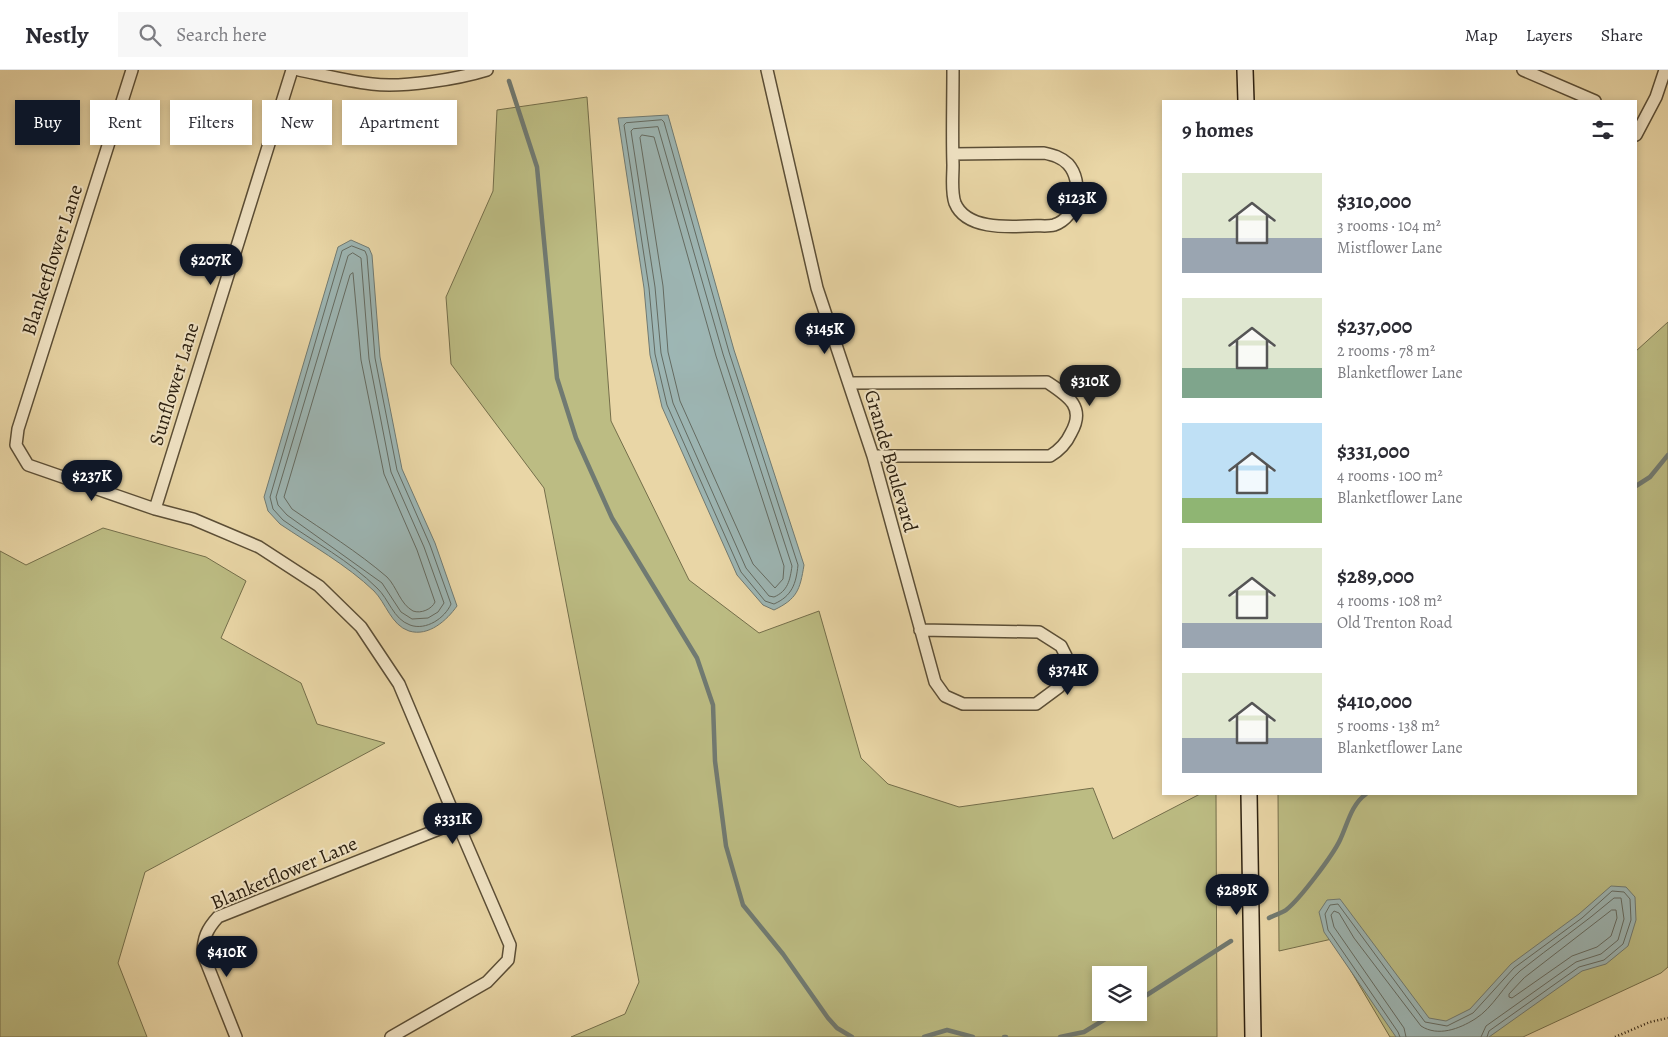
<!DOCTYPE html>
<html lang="en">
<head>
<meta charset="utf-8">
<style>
	body { margin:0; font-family:Alegreya,serif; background:#f7f7f7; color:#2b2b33; height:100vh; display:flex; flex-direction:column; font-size:19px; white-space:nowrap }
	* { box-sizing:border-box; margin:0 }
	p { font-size:16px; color:#7c7c81 }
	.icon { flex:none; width:28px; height:28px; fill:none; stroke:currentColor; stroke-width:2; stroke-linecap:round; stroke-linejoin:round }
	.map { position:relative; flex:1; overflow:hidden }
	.details { position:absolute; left:1162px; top:30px; width:475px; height:695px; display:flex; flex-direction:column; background:#fff; border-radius:0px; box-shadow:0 2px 8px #0003 }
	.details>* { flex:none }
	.banner { position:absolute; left:15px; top:30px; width:475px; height:45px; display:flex; gap:10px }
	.fabs { position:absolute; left:1092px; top:896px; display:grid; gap:10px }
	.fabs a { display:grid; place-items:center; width:55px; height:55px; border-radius:0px; background:#fff; box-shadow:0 2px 8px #0003; font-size:25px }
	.price { position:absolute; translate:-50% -42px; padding:0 11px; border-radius:18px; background:#111827; color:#fff; font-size:16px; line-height:32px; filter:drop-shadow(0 1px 2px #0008) }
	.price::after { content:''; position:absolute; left:50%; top:30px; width:15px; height:11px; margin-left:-8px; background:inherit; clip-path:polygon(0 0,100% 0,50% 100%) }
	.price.current { background:#222; color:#fff }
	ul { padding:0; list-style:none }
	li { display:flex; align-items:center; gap:15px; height:125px; padding:0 20px }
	li span { display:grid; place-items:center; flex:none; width:140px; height:100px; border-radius:0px; color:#555 }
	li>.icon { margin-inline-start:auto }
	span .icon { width:60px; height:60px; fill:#fffc; stroke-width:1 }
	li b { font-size:21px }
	h2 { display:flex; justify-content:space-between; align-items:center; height:60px; padding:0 20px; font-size:21px }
	.chip { padding:0 18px; border-radius:0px; background:#fff; box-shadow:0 2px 8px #0003; font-size:18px; line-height:45px }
	.chip.current { background:#111827; color:#fff }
	header { display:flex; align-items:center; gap:30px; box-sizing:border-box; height:70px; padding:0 25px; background:#fff; border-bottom:1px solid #e1e1e2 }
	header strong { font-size:24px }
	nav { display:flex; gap:28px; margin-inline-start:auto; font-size:18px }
	.search { width:350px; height:45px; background:#f7f7f7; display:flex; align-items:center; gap:12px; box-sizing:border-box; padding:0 18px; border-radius:0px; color:#7c7c81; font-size:19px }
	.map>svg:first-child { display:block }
</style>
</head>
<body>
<header>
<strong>Nestly</strong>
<div class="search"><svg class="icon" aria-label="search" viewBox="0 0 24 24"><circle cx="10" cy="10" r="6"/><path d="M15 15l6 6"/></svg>Search here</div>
<nav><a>Map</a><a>Layers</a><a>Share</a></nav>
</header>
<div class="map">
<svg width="1668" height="967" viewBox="0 0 1668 967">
	<rect width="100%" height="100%" fill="#e9d6a6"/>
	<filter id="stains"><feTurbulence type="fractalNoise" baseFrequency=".004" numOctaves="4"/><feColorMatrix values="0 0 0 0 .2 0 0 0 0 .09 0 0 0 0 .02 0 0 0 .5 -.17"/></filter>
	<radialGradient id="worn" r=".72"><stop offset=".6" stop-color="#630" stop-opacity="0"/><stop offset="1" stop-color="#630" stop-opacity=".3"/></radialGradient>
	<!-- green -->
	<path fill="#bcbc83" stroke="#746e4a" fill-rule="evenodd" d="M 587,27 L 611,351 L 689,510 L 759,563 L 819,541 L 861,688 L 888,714 L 959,737 L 1093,718 L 1113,769 L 1200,724 L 1216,724 L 1217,967 L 571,967 L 625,944 L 639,912 L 544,418 L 451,294 L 446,227 L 493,121 L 497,40 ZM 1101,905 L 1139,905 L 1139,942 L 1101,942 Z
		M 1668,252 L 1668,897 L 1661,903 L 1523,967 L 1390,967 L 1332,869 L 1279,881 L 1278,724 L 1636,724 L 1636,281 Z
		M 103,458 L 206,487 L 246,511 L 221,568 L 301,613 L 317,654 L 385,673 L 145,802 L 118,893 L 147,967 L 0,967 L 0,481 L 26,495 Z"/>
	<!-- water -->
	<path fill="#9db6b4" stroke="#707a72" d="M 668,45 L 734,280 L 804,495 C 800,520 797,529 774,540 L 763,535 L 737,505 L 662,337 L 650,285 L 644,218 L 618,48 Z
		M 351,170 L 369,178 L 372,185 L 380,287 L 402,399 L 435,473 L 457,536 C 447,550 429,567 409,561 C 391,555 386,533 374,521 C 347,495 311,475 280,454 L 268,441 L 264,427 L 338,177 Z
		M 1611,816 L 1626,817 L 1635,827 L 1636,850 L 1628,876 L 1606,894 L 1582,901 L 1489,967 L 1396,967 L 1324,862 L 1319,842 L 1327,830 L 1340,829 L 1429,948 L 1446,951 L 1470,939 L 1511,894 L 1579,844 Z"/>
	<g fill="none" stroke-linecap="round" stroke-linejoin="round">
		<!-- shore -->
		<path stroke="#646b62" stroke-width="1" d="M 662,50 L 664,52 L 729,282 L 798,495 C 796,514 792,526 774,534 L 765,531 L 741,502 L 667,335 L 655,284 L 649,218 L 624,55 L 626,53 Z
			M 658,57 L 723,284 L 792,496 C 790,510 788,521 774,527 L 769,526 L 746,498 L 673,333 L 661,283 L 655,217 L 631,61 L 633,59 Z
			M 642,65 L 654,67 L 716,286 L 784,496 L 783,509 L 775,518 L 753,494 L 680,331 L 668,282 L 663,216 L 640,68 Z
			M 352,176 L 365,181 L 367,186 L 375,288 L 397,400 L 430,475 L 451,534 C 445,548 426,561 410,555 C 393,549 389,529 377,518 C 350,491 314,472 283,450 L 273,439 L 270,427 L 342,181 Z
			M 353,183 L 361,188 L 369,289 L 391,402 L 424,477 L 444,533 L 438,542 L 428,548 L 412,549 L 401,542 L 382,513 L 287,445 L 278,435 L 276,427 L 348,186 Z
			M 353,203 L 361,290 L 384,404 L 417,480 L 435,532 C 432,539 421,544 413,541 C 400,534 397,517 387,507 C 358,482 324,461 292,439 L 284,427 L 350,205 Z
			M 1612,840 L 1616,840 L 1617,848 L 1611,866 L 1597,877 L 1572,886 L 1512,928 L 1509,927 L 1509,924 L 1524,908 Z
			M 1400,967 L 1398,962 L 1328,860 L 1325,844 L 1330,835 L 1338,834 L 1425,952 L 1447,956 L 1473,943 L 1514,898 L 1582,848 L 1612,821 L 1624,822 L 1630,829 L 1631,850 L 1623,874 L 1604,890 L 1579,897 L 1489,961 L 1487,967
			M 1406,967 L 1404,958 L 1334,857 L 1331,845 L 1334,841 L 1339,843 L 1354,868 L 1421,956 C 1438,967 1459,959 1475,949 C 1493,938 1504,915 1520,901 C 1551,876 1584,854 1614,828 L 1621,828 L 1624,849 L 1618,870 L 1601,884 L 1576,892 L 1486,956 L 1481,967"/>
		<!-- stream -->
		<path stroke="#707a72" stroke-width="4.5" d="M 509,11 L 537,97 L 557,308 L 576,368 L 612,448 L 697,588 L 713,635 L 715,691 L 726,776 L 743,835 L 783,884 L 828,948 L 837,958 L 852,967
			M 1636,416 L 1650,407 L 1668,385
			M 1269,848 C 1274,845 1282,843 1286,840 C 1300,829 1333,785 1340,770 C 1348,753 1351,735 1366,724
			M 1139,930 L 1231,871
			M 924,967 L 947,960 L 973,967
			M 1004,967 L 1006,967
			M 1060,967 L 1084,962 L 1117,942"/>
		<defs>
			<path id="minor" d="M 132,0 L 18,359 L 16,375 L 28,395 L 155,439 L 193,449 L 259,477 L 319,516 L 361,557 L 399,614 L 457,752
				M 299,0 C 323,5 347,11 372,14 C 402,18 458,9 487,0
				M 767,0 L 817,218 L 873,386 L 935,612 L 945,626 L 963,634 L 1036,634 L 1059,617 L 1067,596 L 1066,586 L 1061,576 L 1039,562 L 920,560
				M 1523,0 L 1595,31
				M 1636,65 L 1656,27 L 1665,0
				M 953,84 L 1044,83 C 1053,85 1061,87 1068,94 C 1084,112 1078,147 1054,155 C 1047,157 1038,155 1031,156 C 1009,157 966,160 955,133 C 951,122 953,107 953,95 C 952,64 953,32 953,0
				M 849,313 L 1047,312 C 1068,326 1086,337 1071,363 C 1066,374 1060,380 1050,386 L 873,386
				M 155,439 L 292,0
				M 236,967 L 203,884 C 203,868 207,859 218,847 L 457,752 L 510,875 L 508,890 L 487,912 L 391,967"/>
			<path id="secondary" d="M 1245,0 L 1246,31
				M 1249,724 L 1253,967"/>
		</defs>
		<!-- minor casing -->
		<use href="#minor" stroke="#5b4e36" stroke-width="14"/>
		<!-- secondary casing -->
		<use href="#secondary" stroke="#2c2010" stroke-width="18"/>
		<!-- path -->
		<path stroke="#2c2010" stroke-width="2.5" stroke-dasharray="1 2.5" stroke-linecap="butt" d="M 1615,967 L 1650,952 L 1668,948"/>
		<!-- minor -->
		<use href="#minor" stroke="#f1e4c5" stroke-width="11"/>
		<!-- secondary -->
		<use href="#secondary" stroke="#f1e4c5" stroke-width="15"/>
	</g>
	<g text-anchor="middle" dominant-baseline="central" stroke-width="4" stroke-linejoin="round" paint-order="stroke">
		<!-- street labels -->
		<g font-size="20" fill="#2c2010" stroke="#f1e4c5">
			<text transform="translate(52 190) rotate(-72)">Blanketflower Lane</text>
			<text transform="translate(174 314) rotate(-73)">Sunflower Lane</text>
			<text transform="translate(891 391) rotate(74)">Grande Boulevard</text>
			<text transform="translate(284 803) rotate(-23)">Blanketflower Lane</text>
		</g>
	</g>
	<rect width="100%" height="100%" filter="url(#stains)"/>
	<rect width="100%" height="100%" fill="url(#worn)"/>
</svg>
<div class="fabs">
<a><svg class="icon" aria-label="layers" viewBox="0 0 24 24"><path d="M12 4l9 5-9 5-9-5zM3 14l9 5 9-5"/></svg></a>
</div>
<b class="price" style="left:1077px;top:154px">$123K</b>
<b class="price" style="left:211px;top:216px">$207K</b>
<b class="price" style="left:825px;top:285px">$145K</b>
<b class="price current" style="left:1090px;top:337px">$310K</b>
<b class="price" style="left:92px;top:432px">$237K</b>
<b class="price" style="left:1068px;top:626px">$374K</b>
<b class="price" style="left:453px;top:775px">$331K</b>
<b class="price" style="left:1237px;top:846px">$289K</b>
<b class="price" style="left:227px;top:908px">$410K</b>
<div class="banner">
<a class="chip current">Buy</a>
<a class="chip">Rent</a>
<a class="chip">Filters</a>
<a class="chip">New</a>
<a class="chip">Apartment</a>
</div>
<section class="details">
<h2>9 homes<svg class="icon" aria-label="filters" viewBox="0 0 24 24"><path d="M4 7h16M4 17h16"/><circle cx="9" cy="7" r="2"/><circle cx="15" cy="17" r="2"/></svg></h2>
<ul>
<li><span style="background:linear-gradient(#dfe7d0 65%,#9aa5b1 0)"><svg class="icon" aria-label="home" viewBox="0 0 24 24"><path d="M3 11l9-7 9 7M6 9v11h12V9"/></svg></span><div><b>$310,000</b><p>3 rooms · 104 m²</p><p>Mistflower Lane</p></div></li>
<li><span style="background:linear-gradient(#dfe7d0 70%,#7fa58c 0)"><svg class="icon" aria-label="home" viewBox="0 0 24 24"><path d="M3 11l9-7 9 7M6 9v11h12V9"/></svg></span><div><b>$237,000</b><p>2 rooms · 78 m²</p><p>Blanketflower Lane</p></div></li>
<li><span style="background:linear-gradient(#bfe0f5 75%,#8fb573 0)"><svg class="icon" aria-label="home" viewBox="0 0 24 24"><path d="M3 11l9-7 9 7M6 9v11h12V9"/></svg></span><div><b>$331,000</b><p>4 rooms · 100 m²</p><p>Blanketflower Lane</p></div></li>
<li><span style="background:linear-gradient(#dfe7d0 75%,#9aa5b1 0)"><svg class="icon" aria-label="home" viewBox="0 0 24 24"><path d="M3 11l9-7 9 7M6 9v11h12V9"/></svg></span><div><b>$289,000</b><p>4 rooms · 108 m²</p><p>Old Trenton Road</p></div></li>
<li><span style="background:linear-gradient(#dfe7d0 65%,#9aa5b1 0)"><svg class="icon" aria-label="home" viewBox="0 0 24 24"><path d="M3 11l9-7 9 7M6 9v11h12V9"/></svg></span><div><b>$410,000</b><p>5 rooms · 138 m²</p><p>Blanketflower Lane</p></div></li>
</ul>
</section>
</div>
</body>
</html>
